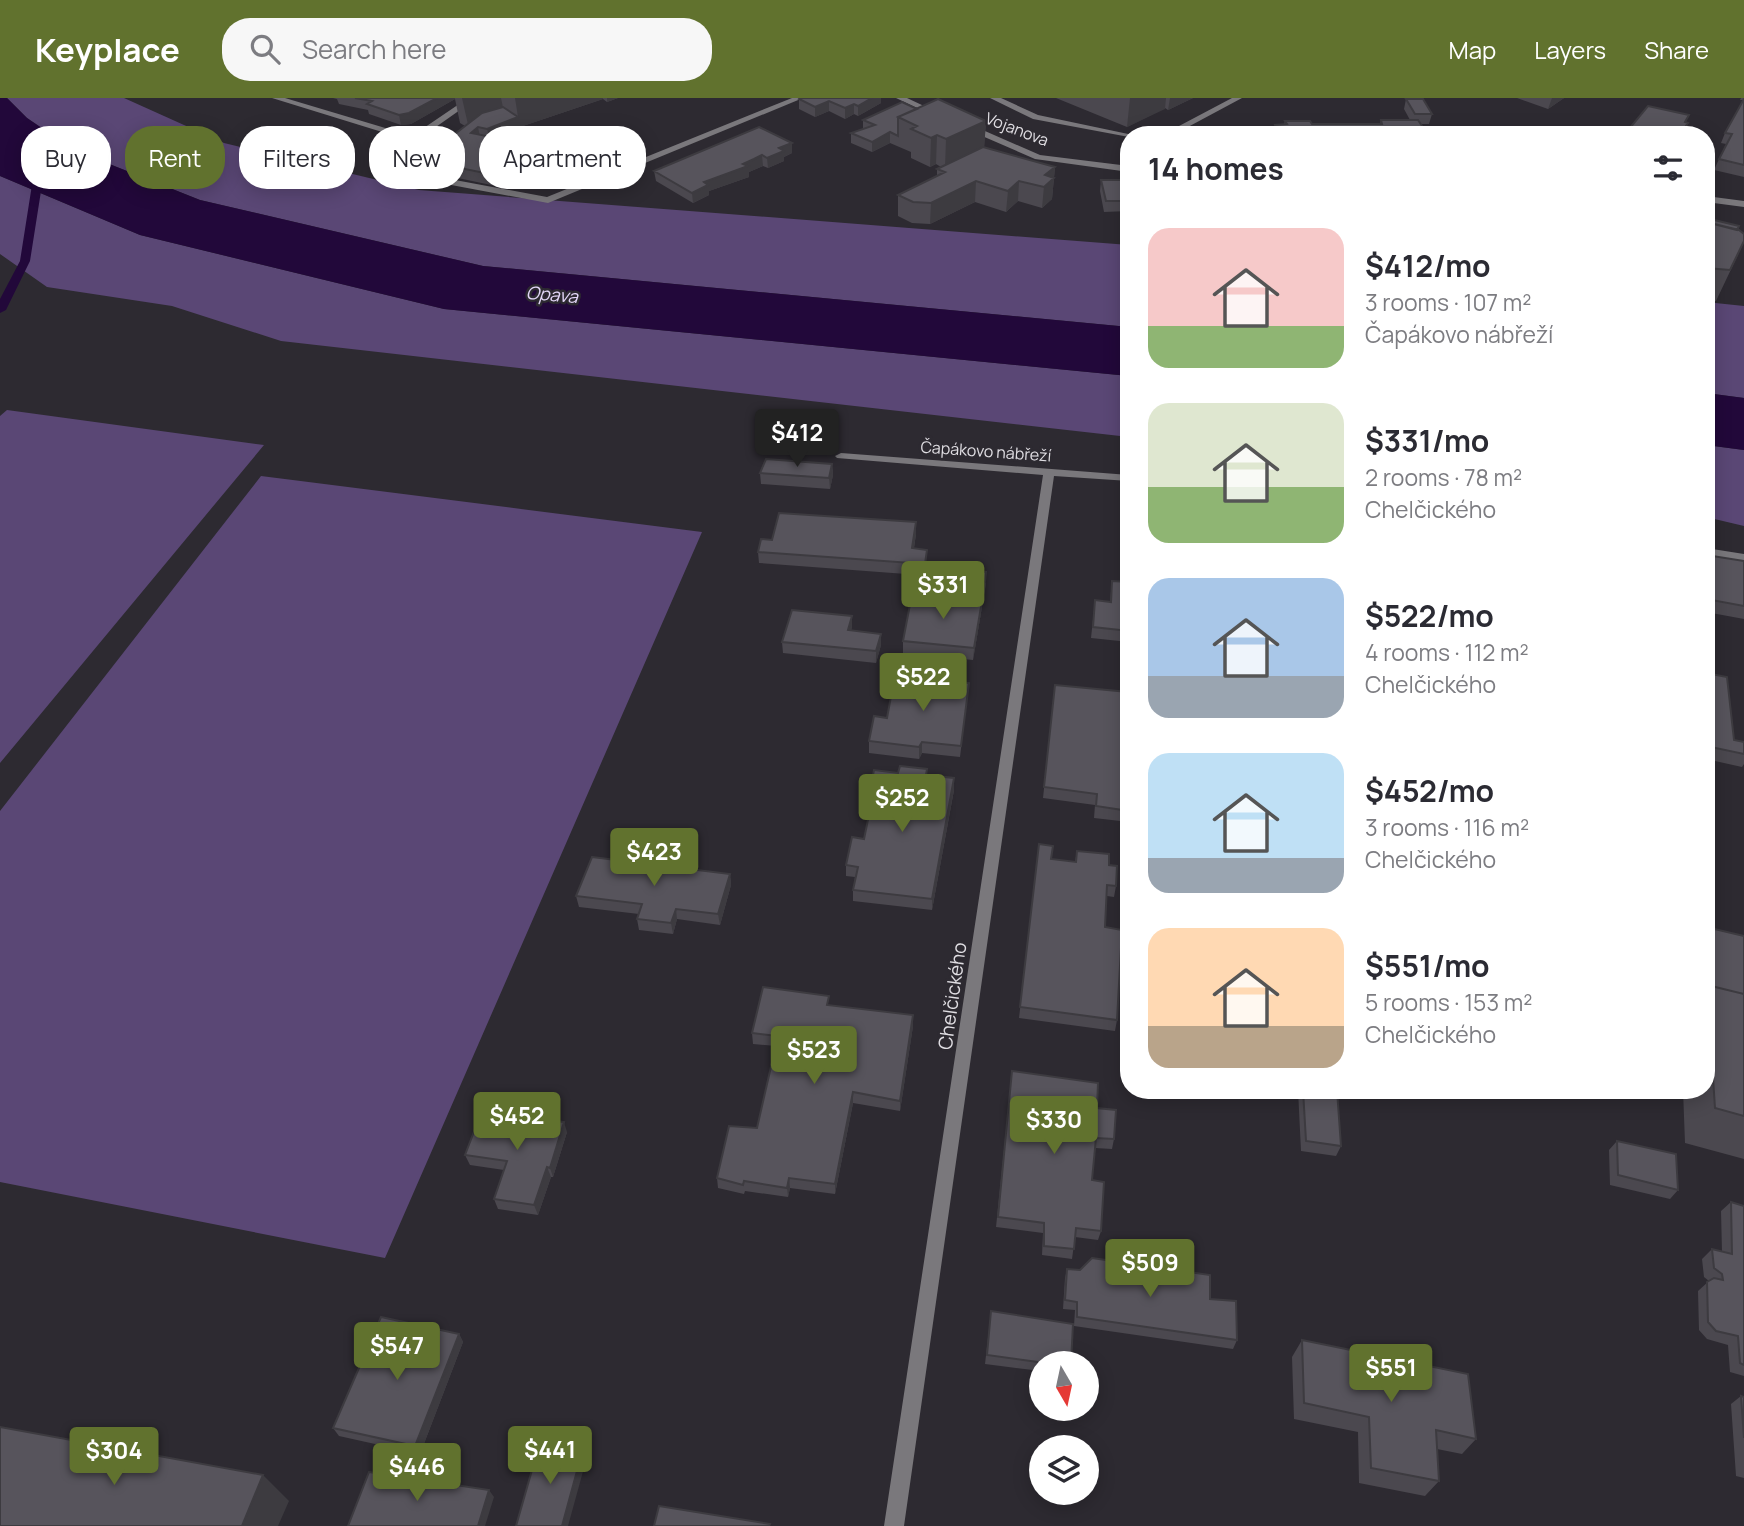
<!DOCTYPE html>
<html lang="en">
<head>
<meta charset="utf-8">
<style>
	body { margin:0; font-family:Manrope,sans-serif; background:#f7f7f7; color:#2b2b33; height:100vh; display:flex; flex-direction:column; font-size:26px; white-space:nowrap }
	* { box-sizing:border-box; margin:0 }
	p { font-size:23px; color:#7c7c81 }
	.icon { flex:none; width:38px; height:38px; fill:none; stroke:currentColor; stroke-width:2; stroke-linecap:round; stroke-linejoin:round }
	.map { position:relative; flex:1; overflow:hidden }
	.details { position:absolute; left:1120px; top:28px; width:595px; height:973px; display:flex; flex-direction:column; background:#fff; border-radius:28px; box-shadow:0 4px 18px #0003 }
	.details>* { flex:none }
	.banner { position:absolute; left:21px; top:28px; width:665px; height:63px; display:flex; gap:14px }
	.needle { width:46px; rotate:171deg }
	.fabs { position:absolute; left:1029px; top:1253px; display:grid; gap:14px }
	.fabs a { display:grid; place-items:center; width:70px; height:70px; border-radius:50%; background:#fff; box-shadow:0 4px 18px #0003; font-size:35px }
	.price { position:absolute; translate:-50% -60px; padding:0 16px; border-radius:7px; background:#61722e; color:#fff; font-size:23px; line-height:46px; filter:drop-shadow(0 2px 4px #0008) }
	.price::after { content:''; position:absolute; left:50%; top:42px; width:21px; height:16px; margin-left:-10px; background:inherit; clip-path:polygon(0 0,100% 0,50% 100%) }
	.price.active { background:#222; color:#fff }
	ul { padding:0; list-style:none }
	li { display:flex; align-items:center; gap:21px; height:175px; padding:0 28px }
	li span { display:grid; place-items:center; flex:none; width:196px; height:140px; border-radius:21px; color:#555 }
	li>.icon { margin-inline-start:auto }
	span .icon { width:84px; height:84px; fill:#fffc; stroke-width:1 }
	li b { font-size:30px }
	h2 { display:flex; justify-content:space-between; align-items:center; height:84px; padding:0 28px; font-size:30px }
	.chip { padding:0 24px; border-radius:28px; background:#fff; box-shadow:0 4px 18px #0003; font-size:24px; line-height:63px }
	.chip.active { background:#61722e; color:#fff }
	header { display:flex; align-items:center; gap:42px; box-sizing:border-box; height:98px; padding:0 35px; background:#61722e; color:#fff }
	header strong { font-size:33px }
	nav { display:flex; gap:38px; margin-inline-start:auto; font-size:24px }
	.search { width:490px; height:63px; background:#f7f7f7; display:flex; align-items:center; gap:18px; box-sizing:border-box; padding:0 24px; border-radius:28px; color:#7c7c81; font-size:26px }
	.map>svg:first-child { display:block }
</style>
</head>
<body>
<header>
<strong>Keyplace</strong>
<div class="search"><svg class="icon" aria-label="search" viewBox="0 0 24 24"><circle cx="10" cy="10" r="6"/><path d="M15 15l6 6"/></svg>Search here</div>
<nav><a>Map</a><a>Layers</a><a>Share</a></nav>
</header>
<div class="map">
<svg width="1744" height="1428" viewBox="0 0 1744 1428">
	<rect width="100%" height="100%" fill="#2d2a31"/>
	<!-- green -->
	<path fill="#5a4775" d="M 7,0 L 124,0 L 224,45 L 419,92 L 1129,147 L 1129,229 L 483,168 L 200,102 L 74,52 L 27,20 Z
		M 0,78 L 140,137 L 444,211 L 1129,278 L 1129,339 L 281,243 L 172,208 L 47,189 L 0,156 Z
		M 1706,204 L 1744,208 L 1744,300 L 1706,295 Z
		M 7,312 L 264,347 L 0,665 L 0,318 Z
		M 1706,347 L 1744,352 L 1744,428 L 1706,419 Z
		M 261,378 L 702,434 L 385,1160 L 0,1084 L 0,713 Z"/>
	<!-- water -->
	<path fill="#22083a" d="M 0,0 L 7,0 L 27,20 L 74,52 L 200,102 L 483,168 L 1129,229 L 1129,278 L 444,211 L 140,137 L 0,78 Z
		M 1706,295 L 1744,300 L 1744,352 L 1706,347 Z"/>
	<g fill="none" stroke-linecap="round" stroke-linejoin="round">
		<!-- stream -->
		<path fill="#22083a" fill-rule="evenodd" d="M 39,71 L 44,74 L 30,163 L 6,212 L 0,215 L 0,201 L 20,163 L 34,74 Z"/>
		<!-- street -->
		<path fill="#7a787c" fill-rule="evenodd" d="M 272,0 L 285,0 L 412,38 L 468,0 L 477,0 L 416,43 L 396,71 L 547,99 L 792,0 L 803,0 L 548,105 L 387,75 L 386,73 L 408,42 Z
			M 896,0 L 907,0 L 941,16 L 934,18 Z
			M 990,0 L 1001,0 L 1038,17 L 1133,37 L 1129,37 L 1129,39 L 1033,21 Z
			M 1232,0 L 1242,0 L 1173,37 L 1162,37 Z
			M 969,26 L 1040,57 L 1129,68 L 1129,74 L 1035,61 L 966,31 L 965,29 Z
			M 1706,98 L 1744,103 L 1744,109 L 1706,104 Z
			M 841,355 L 1129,377 L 1129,383 L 1054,378 L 904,1428 L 884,1428 L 1043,377 L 837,360 L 835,358 Z
			M 1706,450 L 1744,456 L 1744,464 L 1706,458 Z"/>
	</g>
	<!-- wall -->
	<path fill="#4b484f" d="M 333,0 L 618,0 L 607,4 L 603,1 L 520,29 L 493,40 L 533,58 L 496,88 L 424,73 L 421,62 L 428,57 L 426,49 L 442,46 L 465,28 L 460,25 L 455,1 L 411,26 L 401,27 L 369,16 L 368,12 L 339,6 L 337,1 Z
		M 1056,0 L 1193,0 L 1168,12 L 1165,10 L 1127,29 Z
		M 1517,0 L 1564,0 L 1548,11 Z
		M 1741,0 L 1744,0 L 1744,79 L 1714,72 L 1726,46 L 1721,45 L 1725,35 L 1743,2 L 1740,2 Z
		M 799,1 L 881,5 L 858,18 L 854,16 L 845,21 L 829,13 L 815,19 L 799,11 Z
		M 1406,1 L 1432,16 L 1429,26 L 1421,26 L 1428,37 L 1273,37 L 1275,27 L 1284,26 L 1285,23 L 1312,26 L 1380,26 L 1381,22 L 1410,22 L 1404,11 Z
		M 917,11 L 986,23 L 984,49 L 1055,69 L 1052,101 L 1042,110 L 1018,103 L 1006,114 L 975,104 L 930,126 L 912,125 L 898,118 L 898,97 L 937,78 L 937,71 L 941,69 L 936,66 L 930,69 L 911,60 L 911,54 L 890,45 L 872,54 L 851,45 L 851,35 L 863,31 L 863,22 Z
		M 792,45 L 792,55 L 784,59 L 784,63 L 768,70 L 763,68 L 749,74 L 749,79 L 709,93 L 709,97 L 693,105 L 656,83 L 654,73 Z
		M 1101,82 L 1129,82 L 1129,113 L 1104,114 L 1100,93 Z
		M 1706,120 L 1737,132 L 1744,144 L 1716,203 L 1706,202 Z
		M 832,366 L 833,377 L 830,391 L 761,386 L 760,375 Z
		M 916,436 L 914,450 L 927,452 L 925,475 L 986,485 L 973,562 L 903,555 L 903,543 L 912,498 L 904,497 L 904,486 L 906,476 L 759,465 L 758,454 L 772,442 Z
		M 1706,457 L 1744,463 L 1744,521 L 1706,514 Z
		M 1112,483 L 1129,484 L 1129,544 L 1091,540 L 1095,502 L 1110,504 Z
		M 852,518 L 851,532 L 881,536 L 881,547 L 876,565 L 783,555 L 782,544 Z
		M 1706,575 L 1734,642 L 1744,644 L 1744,666 L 1742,669 L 1706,661 Z
		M 902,583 L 969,585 L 960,659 L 922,655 L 919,661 L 869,655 L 869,643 L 887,620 Z
		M 1055,587 L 1129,622 L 1129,657 L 1123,656 L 1121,696 L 1129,697 L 1129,724 L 1094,720 L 1095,707 L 1043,700 Z
		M 927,671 L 927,678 L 954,680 L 954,692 L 932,812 L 853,803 L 853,792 L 855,779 L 846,778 L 846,767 L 864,741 L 869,718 L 867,717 L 867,706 L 898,675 Z
		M 1039,746 L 1051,761 L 1075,764 L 1077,753 L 1109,767 L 1116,788 L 1114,799 L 1107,798 L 1105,829 L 1117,922 L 1115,933 L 1019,920 Z
		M 730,776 L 731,787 L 720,827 L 677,821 L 673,836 L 639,832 L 637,821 L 639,816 L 579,809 L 576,798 Z
		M 1706,829 L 1744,838 L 1744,1061 L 1685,1045 L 1683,992 L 1706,992 Z
		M 829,907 L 913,917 L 913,928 L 900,1013 L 853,1005 L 835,1096 L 790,1090 L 788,1099 L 745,1093 L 744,1096 L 718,1090 L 717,1080 L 757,1030 L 776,948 L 753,946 L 752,935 Z
		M 1011,984 L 1097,1010 L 1114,1041 L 1112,1051 L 1095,1050 L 1092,1082 L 1101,1133 L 1098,1142 L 1075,1139 L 1072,1161 L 1042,1157 L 1043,1135 L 996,1129 Z
		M 1298,992 L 1337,992 L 1341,1048 L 1336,1058 L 1301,1053 Z
		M 567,1034 L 553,1079 L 551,1079 L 538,1117 L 498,1111 L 494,1101 L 504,1072 L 470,1067 L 465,1057 Z
		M 1617,1043 L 1678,1092 L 1670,1101 L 1610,1087 L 1609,1052 Z
		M 1731,1104 L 1744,1108 L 1744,1278 L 1730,1274 L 1728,1247 L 1707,1241 L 1699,1232 L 1698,1193 L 1709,1183 L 1704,1179 L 1702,1161 L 1712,1151 L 1722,1154 L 1721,1113 Z
		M 1067,1171 L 1237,1242 L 1233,1251 L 1074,1228 L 1075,1212 L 1063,1211 L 1065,1180 Z
		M 990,1222 L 1041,1265 L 1041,1273 L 985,1266 Z
		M 459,1236 L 463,1244 L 420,1356 L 339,1338 L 333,1330 Z
		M 1302,1242 L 1476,1341 L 1462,1356 L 1437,1351 L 1439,1383 L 1425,1398 L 1359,1385 L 1358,1334 L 1294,1321 L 1292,1259 Z
		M 1741,1298 L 1744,1299 L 1744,1380 L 1736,1378 L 1731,1306 Z"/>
	<!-- shaded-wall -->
	<path fill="#3d3b40" d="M 437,0 L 455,0 L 455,1 L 411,26 L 401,27 L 399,17 Z
		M 462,0 L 501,0 L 505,19 L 469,31 Z
		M 515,0 L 603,0 L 603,1 L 520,29 L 490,41 L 487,31 L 518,19 Z
		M 607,0 L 618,0 L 607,4 Z
		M 872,0 L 881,0 L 881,5 L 858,18 L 858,8 Z
		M 1130,0 L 1166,0 L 1165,11 L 1127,29 Z
		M 1170,0 L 1193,0 L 1168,12 Z
		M 1552,0 L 1564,0 L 1548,11 Z
		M 829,3 L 829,13 L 815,19 L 815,9 Z
		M 854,6 L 854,16 L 845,21 L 845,10 Z
		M 986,23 L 984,52 L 945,70 L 946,41 Z
		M 1688,25 L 1684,35 L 1683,37 L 1679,37 Z
		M 478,29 L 480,39 L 471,35 Z
		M 890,34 L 890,45 L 872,54 L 872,44 Z
		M 937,37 L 936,66 L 930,69 L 931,40 Z
		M 792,45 L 792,55 L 784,59 L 784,63 L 768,70 L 767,60 L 779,50 Z
		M 531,47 L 533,58 L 496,88 L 494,77 Z
		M 762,57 L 763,68 L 749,74 L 749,79 L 709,93 L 709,97 L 693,105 L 692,95 L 704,84 Z
		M 1055,69 L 1052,101 L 1042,110 L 1045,77 Z
		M 976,83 L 975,104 L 930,126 L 931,105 Z
		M 1019,83 L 1018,103 L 1006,114 L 1008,93 Z
		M 832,366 L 833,377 L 830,391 L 829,380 Z
		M 916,424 L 916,436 L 912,462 L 912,450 Z
		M 982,503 L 981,515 L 973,562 L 974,550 Z
		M 852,518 L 852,530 L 849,544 L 848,532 Z
		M 881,536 L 881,547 L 876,565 L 876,553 Z
		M 922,644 L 922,655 L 919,661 L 919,649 Z
		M 954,680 L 954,692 L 932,812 L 932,801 Z
		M 730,776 L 731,787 L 720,827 L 718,816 Z
		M 676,811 L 677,821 L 673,836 L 671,825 Z
		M 913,917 L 913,928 L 900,1013 L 900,1003 Z
		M 853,994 L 853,1005 L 835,1096 L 835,1086 Z
		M 564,1024 L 567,1034 L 553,1079 L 550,1070 Z
		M 547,1069 L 551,1079 L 538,1117 L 534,1107 Z
		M 789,1080 L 790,1090 L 788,1099 L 787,1090 Z
		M 459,1236 L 463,1244 L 420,1356 L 415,1348 Z
		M 583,1351 L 587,1359 L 568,1428 L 562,1428 Z
		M 263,1377 L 289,1403 L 278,1428 L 242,1428 Z
		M 489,1392 L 494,1399 L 485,1428 L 478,1428 Z"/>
	<!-- building -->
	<path fill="#57545c" stroke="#3d3b40" stroke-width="2" d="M 355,0 L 437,0 L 409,15 L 399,17 L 367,6 L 372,3 Z
		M 800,0 L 872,0 L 858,8 L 854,6 L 845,10 L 829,3 L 815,9 L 799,1 Z
		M 938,1 L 986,23 L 946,41 L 937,37 L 931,40 L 911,31 L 917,28 L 898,19 Z
		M 1406,1 L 1423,1 L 1432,16 L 1415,16 Z
		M 1744,1 L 1744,67 L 1719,61 L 1732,36 L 1725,35 Z
		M 902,4 L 917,11 L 898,19 L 898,38 L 890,34 L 872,44 L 851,35 L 875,27 L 863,22 Z
		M 1648,8 L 1689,17 L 1685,24 L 1688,25 L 1679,37 L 1624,37 Z
		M 503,9 L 518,19 L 487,31 L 478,29 L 471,35 L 531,47 L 494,77 L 421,62 L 435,51 L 426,49 L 434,44 L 442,46 L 482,15 Z
		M 1381,22 L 1418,22 L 1428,37 L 1279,37 L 1275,27 L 1287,26 L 1285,23 L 1310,23 L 1312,26 L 1382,26 Z
		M 759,29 L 792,45 L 779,50 L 784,53 L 767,60 L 762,57 L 754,61 L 743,66 L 748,68 L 704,84 L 708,87 L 692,95 L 654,73 Z
		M 1467,29 L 1520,35 L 1543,36 L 1543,31 L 1564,34 L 1565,37 L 1467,37 Z
		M 983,49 L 1055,69 L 1045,77 L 1054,80 L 1044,89 L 1019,83 L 1008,93 L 976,83 L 931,105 L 913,104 L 898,97 L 945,74 L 937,71 Z
		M 1101,82 L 1129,82 L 1129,103 L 1106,103 Z
		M 1706,120 L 1739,128 L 1737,132 L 1706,124 Z
		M 1706,124 L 1739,132 L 1744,136 L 1744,143 L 1730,172 L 1706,170 Z
		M 766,361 L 832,366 L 829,380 L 760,375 Z
		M 779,415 L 916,424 L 912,450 L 927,452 L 925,466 L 758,454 L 761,441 L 772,442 Z
		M 1706,457 L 1744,463 L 1744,508 L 1706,501 Z
		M 944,470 L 986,474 L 984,493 L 904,486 L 906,474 L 942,477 Z
		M 1112,483 L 1129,484 L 1129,533 L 1093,529 L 1095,502 L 1111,504 Z
		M 912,496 L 982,503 L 974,550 L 903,543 Z
		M 792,512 L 852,518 L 848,532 L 881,536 L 876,553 L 782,544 Z
		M 1706,575 L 1727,579 L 1734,642 L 1744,644 L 1744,656 L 1706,648 Z
		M 903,577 L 969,585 L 961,648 L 922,644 L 919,649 L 869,643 L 874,618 L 887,620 L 894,582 L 902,583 Z
		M 1055,587 L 1128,594 L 1129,645 L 1124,645 L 1121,696 L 1129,697 L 1129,713 L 1096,708 L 1097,696 L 1044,689 Z
		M 900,668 L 927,671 L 926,677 L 954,680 L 932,801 L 853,792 L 858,769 L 846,767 L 852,739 L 864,741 L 871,707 L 867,706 L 874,672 L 898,675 Z
		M 1039,746 L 1053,748 L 1051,761 L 1076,764 L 1077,753 L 1109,756 L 1109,767 L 1117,768 L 1116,788 L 1107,787 L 1105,829 L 1122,832 L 1117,922 L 1020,909 Z
		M 592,759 L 730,776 L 718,816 L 676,811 L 671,825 L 637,821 L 642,806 L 576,798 Z
		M 1706,829 L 1744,838 L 1744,896 L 1707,887 L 1706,889 Z
		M 1707,887 L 1744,896 L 1744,1018 L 1715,1010 Z
		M 763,889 L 829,898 L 827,907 L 913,917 L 900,1003 L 853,994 L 835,1086 L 789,1080 L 787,1090 L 744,1083 L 743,1087 L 717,1080 L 729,1028 L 757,1030 L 778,938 L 752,935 Z
		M 1012,973 L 1098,985 L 1097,1010 L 1116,1012 L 1114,1041 L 1096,1040 L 1092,1082 L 1104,1084 L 1101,1133 L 1076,1130 L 1074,1151 L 1044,1148 L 1044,1125 L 998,1119 Z
		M 1303,992 L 1337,992 L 1341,1048 L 1306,1043 Z
		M 482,1013 L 564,1024 L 550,1070 L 547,1069 L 534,1107 L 494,1101 L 507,1063 L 465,1057 Z
		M 1617,1043 L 1676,1056 L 1678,1092 L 1618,1077 Z
		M 1731,1104 L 1744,1108 L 1744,1267 L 1740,1265 L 1738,1238 L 1716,1233 L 1708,1224 L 1707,1184 L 1714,1180 L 1723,1182 L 1722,1176 L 1714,1170 L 1712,1151 L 1732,1156 Z
		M 1092,1160 L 1210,1177 L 1210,1201 L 1236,1203 L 1237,1242 L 1077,1219 L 1077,1204 L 1065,1202 L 1067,1171 L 1080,1172 Z
		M 991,1213 L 1073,1226 L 1071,1265 L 1045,1265 L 987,1257 Z
		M 381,1219 L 459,1236 L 415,1348 L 333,1330 Z
		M 1302,1242 L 1468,1276 L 1476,1341 L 1436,1332 L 1439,1383 L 1371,1370 L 1369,1319 L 1304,1305 Z
		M 1741,1298 L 1744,1299 L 1744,1340 Z
		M 0,1329 L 263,1377 L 242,1428 L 0,1428 Z
		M 540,1344 L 583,1351 L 562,1428 L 516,1428 Z
		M 369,1374 L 489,1392 L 478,1428 L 348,1428 Z
		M 659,1408 L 770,1426 L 769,1428 L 654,1428 Z"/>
	<g text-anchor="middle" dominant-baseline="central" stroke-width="5" stroke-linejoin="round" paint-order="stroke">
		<!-- far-street labels -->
		<g font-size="16" fill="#e0dee3" stroke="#2d2a31">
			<text transform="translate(1017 31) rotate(21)">Vojanova</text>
			<text transform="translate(986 353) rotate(4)">Čapákovo nábřeží</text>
		</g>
		<!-- far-water labels -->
		<g font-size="18" font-style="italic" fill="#e4d7f9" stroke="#2d2a31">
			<text transform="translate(552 196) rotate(5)">Opava</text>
		</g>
		<!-- street labels -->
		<g font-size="19" fill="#e0dee3" stroke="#2d2a31">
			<text transform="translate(952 898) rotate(-82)">Chelčického</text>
		</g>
	</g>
</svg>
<div class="fabs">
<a><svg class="needle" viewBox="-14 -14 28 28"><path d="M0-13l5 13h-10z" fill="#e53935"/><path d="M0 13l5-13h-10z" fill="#7c7c81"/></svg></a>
<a><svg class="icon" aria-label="layers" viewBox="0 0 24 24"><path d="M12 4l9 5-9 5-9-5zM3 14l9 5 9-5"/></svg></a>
</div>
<b class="price active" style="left:797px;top:371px">$412</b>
<b class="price" style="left:943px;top:523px">$331</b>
<b class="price" style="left:923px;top:615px">$522</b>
<b class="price" style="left:902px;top:736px">$252</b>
<b class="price" style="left:654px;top:790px">$423</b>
<b class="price" style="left:814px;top:988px">$523</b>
<b class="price" style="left:517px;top:1054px">$452</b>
<b class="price" style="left:1054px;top:1058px">$330</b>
<b class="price" style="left:1150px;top:1201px">$509</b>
<b class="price" style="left:397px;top:1284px">$547</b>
<b class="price" style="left:1391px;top:1306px">$551</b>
<b class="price" style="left:550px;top:1388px">$441</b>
<b class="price" style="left:114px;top:1389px">$304</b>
<b class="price" style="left:417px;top:1405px">$446</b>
<div class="banner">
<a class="chip">Buy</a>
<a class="chip active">Rent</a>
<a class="chip">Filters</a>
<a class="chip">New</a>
<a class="chip">Apartment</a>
</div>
<section class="details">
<h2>14 homes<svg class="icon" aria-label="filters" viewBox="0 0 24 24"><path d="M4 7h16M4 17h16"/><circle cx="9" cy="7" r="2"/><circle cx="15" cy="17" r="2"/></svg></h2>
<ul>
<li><span style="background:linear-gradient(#f6c9c9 70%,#8fb573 0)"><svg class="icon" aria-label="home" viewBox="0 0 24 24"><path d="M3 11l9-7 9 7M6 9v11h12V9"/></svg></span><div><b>$412/mo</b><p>3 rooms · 107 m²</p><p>Čapákovo nábřeží</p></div></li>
<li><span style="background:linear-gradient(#dfe7d0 60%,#8fb573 0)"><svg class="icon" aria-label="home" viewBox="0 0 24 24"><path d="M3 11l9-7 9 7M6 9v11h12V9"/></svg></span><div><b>$331/mo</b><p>2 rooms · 78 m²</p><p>Chelčického</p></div></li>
<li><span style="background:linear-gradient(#a9c7e8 70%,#9aa5b1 0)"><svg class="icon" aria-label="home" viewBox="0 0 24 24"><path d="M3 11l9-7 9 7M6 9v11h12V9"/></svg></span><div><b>$522/mo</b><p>4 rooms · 112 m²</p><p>Chelčického</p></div></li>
<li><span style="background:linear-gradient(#bfe0f5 75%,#9aa5b1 0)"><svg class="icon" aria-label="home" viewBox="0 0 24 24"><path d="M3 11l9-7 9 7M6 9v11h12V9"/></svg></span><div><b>$452/mo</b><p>3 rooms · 116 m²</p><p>Chelčického</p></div></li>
<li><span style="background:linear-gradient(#ffd9b3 70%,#b9a48a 0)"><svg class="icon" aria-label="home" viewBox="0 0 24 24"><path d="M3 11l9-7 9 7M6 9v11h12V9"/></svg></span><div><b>$551/mo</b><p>5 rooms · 153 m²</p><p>Chelčického</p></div></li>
</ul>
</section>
</div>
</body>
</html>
